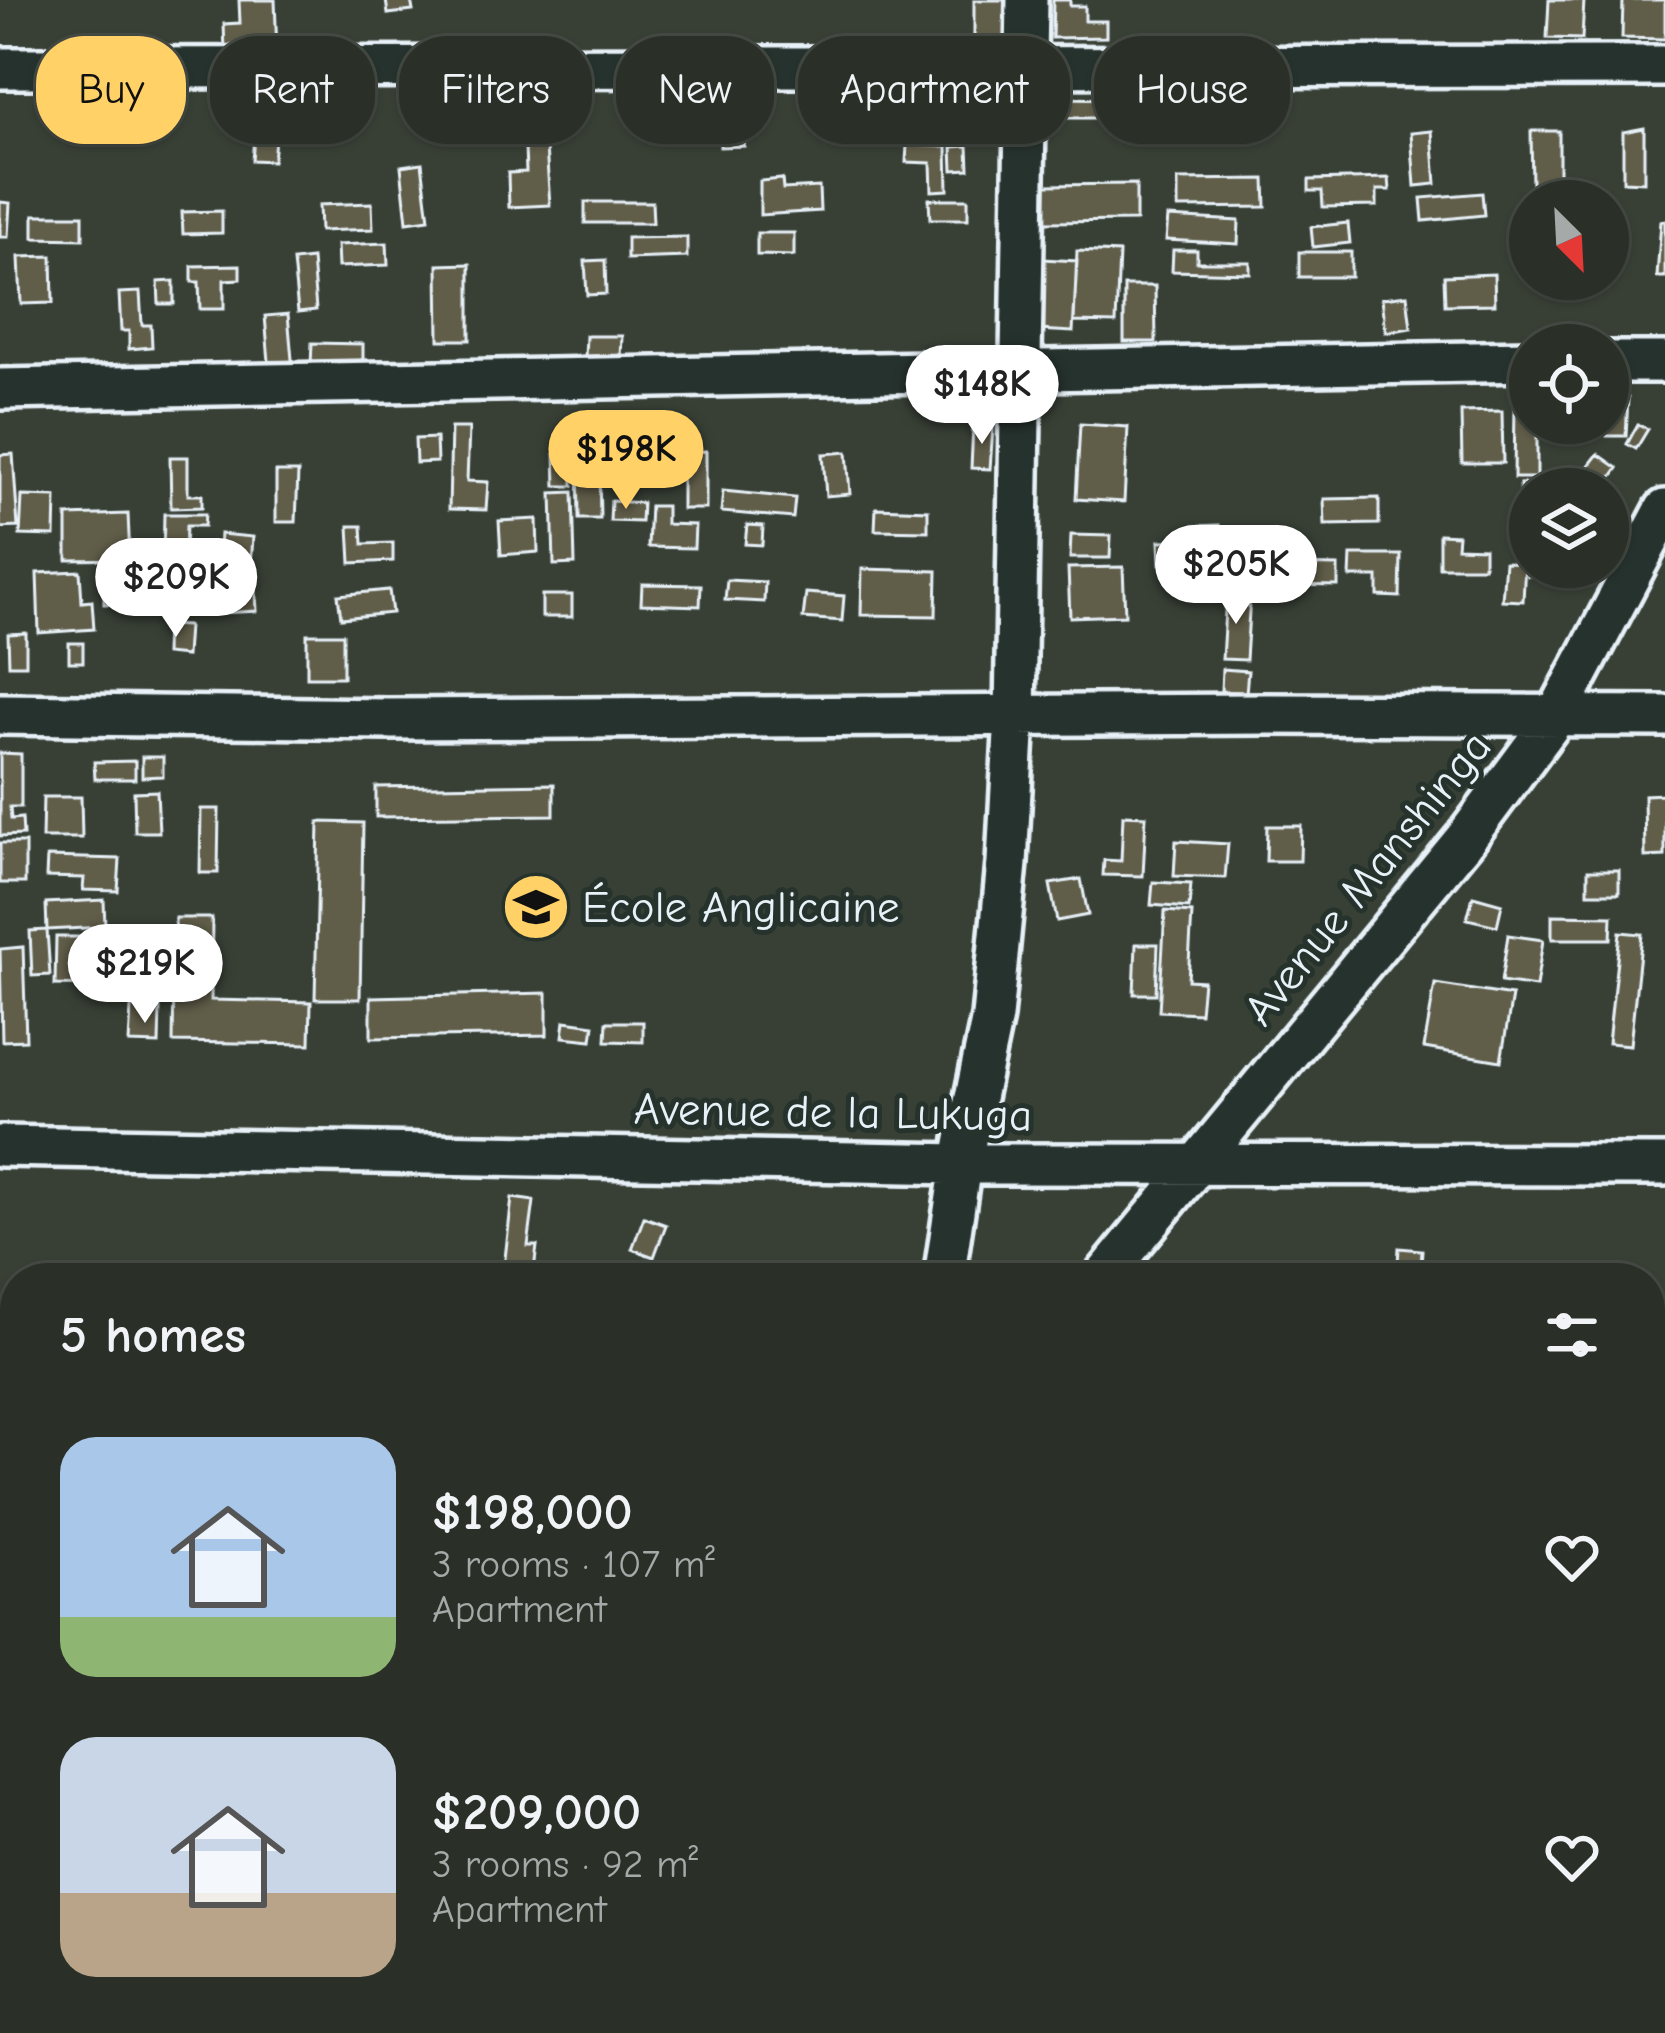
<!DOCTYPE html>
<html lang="en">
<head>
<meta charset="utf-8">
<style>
	body { margin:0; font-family:"Comic Neue",sans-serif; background:#323830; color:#f1f3f6; height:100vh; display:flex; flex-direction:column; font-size:45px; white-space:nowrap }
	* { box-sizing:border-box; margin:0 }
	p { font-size:39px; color:#a5a9a8 }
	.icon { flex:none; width:66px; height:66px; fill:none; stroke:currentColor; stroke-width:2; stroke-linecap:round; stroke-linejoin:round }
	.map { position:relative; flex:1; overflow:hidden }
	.sheet { position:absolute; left:0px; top:1263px; width:1665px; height:771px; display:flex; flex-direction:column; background:#2a3028; border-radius:48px 48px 0 0; box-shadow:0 3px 9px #0004,0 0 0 3px #464b45 }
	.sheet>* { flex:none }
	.guide { position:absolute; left:36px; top:36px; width:1593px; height:108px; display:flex; gap:24px }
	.needle { width:78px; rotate:156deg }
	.fabs { position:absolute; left:1509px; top:180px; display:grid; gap:24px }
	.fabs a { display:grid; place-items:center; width:120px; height:120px; border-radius:50%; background:#2a3028; box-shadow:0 3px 9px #0004,0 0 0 3px #464b45; font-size:60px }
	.price { position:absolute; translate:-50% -102px; padding:0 27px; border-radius:42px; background:#fff; color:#222; font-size:39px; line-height:78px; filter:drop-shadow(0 3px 6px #0008) }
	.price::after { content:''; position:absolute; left:50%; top:72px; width:36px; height:27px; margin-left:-18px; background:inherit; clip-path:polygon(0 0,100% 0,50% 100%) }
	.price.current { background:#ffd166; color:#111 }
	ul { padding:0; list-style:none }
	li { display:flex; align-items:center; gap:36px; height:300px; padding:0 60px }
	li span { display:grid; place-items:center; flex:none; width:336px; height:240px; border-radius:36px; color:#555 }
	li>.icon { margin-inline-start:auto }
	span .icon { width:144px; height:144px; fill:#fffc; stroke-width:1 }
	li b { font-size:51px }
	h2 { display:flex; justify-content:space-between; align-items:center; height:144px; padding:0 60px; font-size:51px }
	.tag { padding:0 42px; border-radius:48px; background:#2a3028; box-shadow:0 3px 9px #0004,0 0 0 3px #464b45; font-size:42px; line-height:108px }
	.tag.current { background:#ffd166; color:#111 }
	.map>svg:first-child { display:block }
</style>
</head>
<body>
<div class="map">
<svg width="1665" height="2033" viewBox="0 0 1665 2033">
	<rect width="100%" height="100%" fill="#384036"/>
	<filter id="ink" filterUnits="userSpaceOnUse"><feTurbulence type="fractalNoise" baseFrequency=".00833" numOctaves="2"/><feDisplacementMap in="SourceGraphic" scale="24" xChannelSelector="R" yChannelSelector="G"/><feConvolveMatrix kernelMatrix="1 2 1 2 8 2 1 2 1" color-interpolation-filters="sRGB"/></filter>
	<g filter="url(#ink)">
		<!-- building -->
		<path fill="#615d4a" stroke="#e8f1f8" stroke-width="3" d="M 239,0 L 275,0 L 277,52 L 225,52 L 224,24 L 240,23 Z
			M 386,0 L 411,0 L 413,11 L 388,14 Z
			M 974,0 L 1009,0 L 1009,53 L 974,53 Z
			M 1053,0 L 1070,0 L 1070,6 L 1085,6 L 1085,21 L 1106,21 L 1106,37 L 1052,38 Z
			M 1549,0 L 1584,0 L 1582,39 L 1547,38 Z
			M 1623,0 L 1665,0 L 1665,39 L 1622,38 Z
			M 1129,93 L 1129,106 L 1120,106 L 1120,118 L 1063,118 L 1064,98 L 1116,99 L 1116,94 Z
			M 720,110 L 743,110 L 744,146 L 720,147 Z
			M 256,116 L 277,117 L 273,161 L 252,160 Z
			M 1644,128 L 1644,182 L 1623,181 L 1623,132 Z
			M 1432,131 L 1436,184 L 1415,186 L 1411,133 Z
			M 1531,131 L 1559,131 L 1559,182 L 1532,186 Z
			M 907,145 L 947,147 L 948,190 L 932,191 L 931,163 L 906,162 Z
			M 968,146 L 969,169 L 953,170 L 952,147 Z
			M 546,147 L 550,205 L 509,207 L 508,173 L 526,172 L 525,148 Z
			M 422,163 L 429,219 L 407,222 L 401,166 Z
			M 1389,178 L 1390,190 L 1377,190 L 1377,206 L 1323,207 L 1322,191 L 1309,191 L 1309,180 Z
			M 782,179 L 783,189 L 819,187 L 820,211 L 760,215 L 760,181 Z
			M 1265,179 L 1266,207 L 1178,208 L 1178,180 Z
			M 1136,184 L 1136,221 L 1045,222 L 1044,185 Z
			M 1482,193 L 1484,215 L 1423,221 L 1421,198 Z
			M 929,199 L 968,199 L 968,219 L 930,219 Z
			M 0,202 L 10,203 L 8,237 L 0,237 Z
			M 585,202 L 652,202 L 653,223 L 585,223 Z
			M 372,203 L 373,229 L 320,231 L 319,205 Z
			M 222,211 L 222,233 L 183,234 L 182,212 Z
			M 34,215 L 83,215 L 83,239 L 34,238 Z
			M 1168,217 L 1239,221 L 1238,244 L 1166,240 Z
			M 1661,221 L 1665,221 L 1665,277 L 1657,277 Z
			M 1348,223 L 1350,243 L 1313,247 L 1311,227 Z
			M 757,233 L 794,233 L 794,256 L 757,255 Z
			M 687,237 L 687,257 L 627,259 L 627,238 Z
			M 387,243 L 388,265 L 338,267 L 337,245 Z
			M 1173,250 L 1197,250 L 1197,262 L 1250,262 L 1250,273 L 1172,271 Z
			M 1077,251 L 1119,253 L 1116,323 L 1074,322 Z
			M 1299,252 L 1351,252 L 1351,277 L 1299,277 Z
			M 52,256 L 53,303 L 21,304 L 19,257 Z
			M 312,259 L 316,310 L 298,312 L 293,261 Z
			M 1042,259 L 1077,261 L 1073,332 L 1038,330 Z
			M 605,260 L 606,294 L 587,295 L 585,261 Z
			M 470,264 L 470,340 L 439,340 L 438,265 Z
			M 240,265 L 240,279 L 224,280 L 224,309 L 200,309 L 199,282 L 192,282 L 192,266 Z
			M 1494,274 L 1495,304 L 1445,305 L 1444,276 Z
			M 174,281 L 174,304 L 159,304 L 158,282 Z
			M 1124,286 L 1155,286 L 1156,342 L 1124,342 Z
			M 140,292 L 142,325 L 151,325 L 152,347 L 129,349 L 129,331 L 121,331 L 119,293 Z
			M 1407,295 L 1411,328 L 1386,332 L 1382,298 Z
			M 288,314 L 293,371 L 270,373 L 265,316 Z
			M 586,336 L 622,336 L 621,357 L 585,357 Z
			M 312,343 L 363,344 L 363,365 L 311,365 Z
			M 1609,397 L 1628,398 L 1626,436 L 1607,436 Z
			M 1515,403 L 1530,403 L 1530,423 L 1537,423 L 1537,478 L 1514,478 Z
			M 1502,411 L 1503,463 L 1462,463 L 1461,412 Z
			M 1080,424 L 1128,427 L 1124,502 L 1076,499 Z
			M 1638,424 L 1648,429 L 1636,449 L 1627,444 Z
			M 973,426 L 993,427 L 990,469 L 971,468 Z
			M 451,428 L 469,428 L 467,481 L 488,482 L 486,510 L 449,509 Z
			M 436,438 L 437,462 L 416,463 L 415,439 Z
			M 706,451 L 706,509 L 682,509 L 682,452 Z
			M 847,452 L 850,494 L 826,496 L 823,454 Z
			M 13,454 L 18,527 L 0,528 L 0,455 Z
			M 555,454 L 573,454 L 573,486 L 556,486 Z
			M 578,454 L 592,454 L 593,469 L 599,469 L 600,519 L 579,519 Z
			M 1598,454 L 1618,468 L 1603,489 L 1580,477 Z
			M 170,457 L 188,457 L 188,495 L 202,495 L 202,507 L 171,508 Z
			M 276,472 L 298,472 L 296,522 L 276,522 Z
			M 1572,481 L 1572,489 L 1530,489 L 1530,524 L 1522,525 L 1520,484 Z
			M 723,491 L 795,498 L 793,518 L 721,512 Z
			M 573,492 L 575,564 L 554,565 L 552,493 Z
			M 22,496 L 56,497 L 55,536 L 20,535 Z
			M 1379,498 L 1379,524 L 1325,525 L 1324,499 Z
			M 611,501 L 642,503 L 641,522 L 610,521 Z
			M 650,506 L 666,506 L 666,524 L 695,525 L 694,548 L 648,547 Z
			M 876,508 L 928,510 L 928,531 L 875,530 Z
			M 128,514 L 130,559 L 67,560 L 67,516 Z
			M 164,514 L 205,514 L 204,526 L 186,526 L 185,553 L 204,553 L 204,563 L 163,562 Z
			M 537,519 L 538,552 L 501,555 L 499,521 Z
			M 747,525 L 763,526 L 762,545 L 745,544 Z
			M 1219,525 L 1220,561 L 1160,564 L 1159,541 L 1194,540 L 1194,526 Z
			M 349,526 L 362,526 L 363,544 L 393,543 L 393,561 L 351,563 Z
			M 220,534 L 253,537 L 251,565 L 218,562 Z
			M 1439,534 L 1458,535 L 1457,547 L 1484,548 L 1484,567 L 1439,567 Z
			M 1071,535 L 1111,536 L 1110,558 L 1070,558 Z
			M 1526,542 L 1530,542 L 1530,567 L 1544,567 L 1545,575 L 1528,576 Z
			M 1351,555 L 1401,555 L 1400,597 L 1378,596 L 1378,577 L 1350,577 Z
			M 1505,562 L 1525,563 L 1523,601 L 1502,600 Z
			M 1284,565 L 1338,566 L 1338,586 L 1284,585 Z
			M 152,567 L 152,603 L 104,604 L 104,569 Z
			M 1123,567 L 1125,615 L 1070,617 L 1068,568 Z
			M 862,569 L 937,571 L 936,616 L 861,615 Z
			M 80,571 L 82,602 L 92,601 L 94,629 L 39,633 L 37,573 Z
			M 255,574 L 257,611 L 204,614 L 202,577 Z
			M 170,576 L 191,577 L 190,591 L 169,589 Z
			M 727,580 L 765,582 L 764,602 L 725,600 Z
			M 642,584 L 701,585 L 700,606 L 641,604 Z
			M 389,590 L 392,613 L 341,618 L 338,595 Z
			M 806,593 L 844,596 L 842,621 L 803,618 Z
			M 1226,594 L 1250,595 L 1246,660 L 1222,659 Z
			M 542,595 L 572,595 L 572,617 L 542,617 Z
			M 166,625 L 188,626 L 186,656 L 165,654 Z
			M 26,633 L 26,665 L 9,665 L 8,634 Z
			M 307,634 L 343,634 L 343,677 L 307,677 Z
			M 69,643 L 83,643 L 83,662 L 69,662 Z
			M 1222,669 L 1248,671 L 1246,693 L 1221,691 Z
			M 0,753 L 21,754 L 21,807 L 10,807 L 11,819 L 22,818 L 23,835 L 0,836 Z
			M 142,757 L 163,757 L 163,776 L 142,777 Z
			M 135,761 L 135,779 L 95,779 L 94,762 Z
			M 554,784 L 554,815 L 376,817 L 376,787 Z
			M 157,791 L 159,832 L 135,832 L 134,792 Z
			M 1665,794 L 1665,856 L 1645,857 L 1644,795 Z
			M 43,797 L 81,797 L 82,838 L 42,838 Z
			M 201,809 L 219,809 L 218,873 L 200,873 Z
			M 1123,815 L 1146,816 L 1143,876 L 1103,875 L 1104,860 L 1121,861 Z
			M 319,822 L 363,823 L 360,999 L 315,999 Z
			M 1267,826 L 1301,826 L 1300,861 L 1266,861 Z
			M 1176,841 L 1228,844 L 1225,878 L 1174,876 Z
			M 0,843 L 25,843 L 25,883 L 0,883 Z
			M 47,857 L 120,859 L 118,891 L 83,890 L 84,878 L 46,877 Z
			M 1588,870 L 1619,870 L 1619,893 L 1588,893 Z
			M 1081,879 L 1088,915 L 1057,921 L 1050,884 Z
			M 1153,882 L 1191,884 L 1189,908 L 1151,905 Z
			M 1473,896 L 1502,904 L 1497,926 L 1467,919 Z
			M 104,900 L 105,927 L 47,930 L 46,903 Z
			M 1165,911 L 1192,913 L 1188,980 L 1203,981 L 1200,1013 L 1159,1011 Z
			M 1552,915 L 1612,916 L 1611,939 L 1552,939 Z
			M 175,918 L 212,918 L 211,1000 L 311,1002 L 310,1044 L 173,1042 Z
			M 47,930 L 50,975 L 32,976 L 30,931 Z
			M 1620,932 L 1642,934 L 1630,1045 L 1608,1043 Z
			M 1508,935 L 1543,940 L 1536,987 L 1501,982 Z
			M 56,937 L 103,937 L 102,986 L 55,985 Z
			M 1136,944 L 1158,944 L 1156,994 L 1134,994 Z
			M 23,947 L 26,1040 L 2,1041 L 0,949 Z
			M 1435,984 L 1512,996 L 1501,1061 L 1424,1048 Z
			M 547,993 L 547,1035 L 371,1038 L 371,997 Z
			M 131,1007 L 160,1008 L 159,1044 L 129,1043 Z
			M 565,1021 L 594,1025 L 592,1040 L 563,1037 Z
			M 607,1022 L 643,1022 L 643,1042 L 606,1041 Z
			M 512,1198 L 534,1201 L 528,1246 L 537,1246 L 534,1270 L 504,1267 Z
			M 644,1217 L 666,1225 L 654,1257 L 632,1249 Z
			M 1399,1248 L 1422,1250 L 1420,1278 L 1397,1278 Z
			M 634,1265 L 655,1267 L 654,1278 L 632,1278 Z
			M 1650,1687 L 1665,1689 L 1665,1754 L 1650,1752 Z
			M 15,1735 L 15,1836 L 4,1836 L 0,1736 Z
			M 1650,1813 L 1665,1815 L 1665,1862 L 1650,1860 Z
			M 15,1924 L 15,1998 L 0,1998 L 0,1925 Z
			M 1650,1947 L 1665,1951 L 1661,1997 L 1650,1994 Z
			M 711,2019 L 741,2019 L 737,2033 L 706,2033 Z
			M 1046,2019 L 1102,2019 L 1100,2029 Z
			M 1124,2019 L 1146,2019 L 1145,2033 L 1123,2033 Z
			M 1159,2019 L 1207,2019 L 1218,2021 L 1216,2033 L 1156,2033 Z
			M 1319,2019 L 1374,2020 L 1373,2033 L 1318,2033 Z
			M 1431,2019 L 1500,2019 L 1500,2033 L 1432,2033 Z
			M 130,2021 L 192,2023 L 191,2033 L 129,2033 Z"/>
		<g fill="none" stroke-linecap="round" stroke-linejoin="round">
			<defs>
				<path id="minor" d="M 0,68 L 1665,66
					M 1608,362 L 1665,362
					M 0,389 L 1530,361
					M 0,714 L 387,719 L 1268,714 L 1665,716
					M 0,1146 L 961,1164 L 1665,1165
					M 944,1278 L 961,1164 L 992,1017 L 1007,863 L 1015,716 L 1027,0
					M 1103,1278 L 1465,839 L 1555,718 L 1665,510
					M 1650,1596 L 1665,1597
					M 0,1606 L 15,1605
					M 1650,1887 L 1665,1888
					M 478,2033 L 489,2019"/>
			</defs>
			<!-- minor casing -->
			<use href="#minor" stroke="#e8f1f8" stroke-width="48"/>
			<!-- minor -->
			<use href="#minor" stroke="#26332d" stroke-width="39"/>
		</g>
	</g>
	<!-- icons -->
	<defs>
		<symbol id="school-disc" viewBox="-11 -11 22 22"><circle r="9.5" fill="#ffd166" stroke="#26332d"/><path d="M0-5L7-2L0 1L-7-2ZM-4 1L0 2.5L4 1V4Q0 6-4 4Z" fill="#111"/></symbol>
	</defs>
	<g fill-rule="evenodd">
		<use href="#school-disc" x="498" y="869" width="76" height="76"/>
	</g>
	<g text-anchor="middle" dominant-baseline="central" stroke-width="10" stroke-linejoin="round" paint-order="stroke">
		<!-- street labels -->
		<g font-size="45" fill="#e8f1f8" stroke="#26332d">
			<text transform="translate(1367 878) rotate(-51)">Avenue Manshinga</text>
			<text transform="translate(833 1112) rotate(1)">Avenue de la Lukuga</text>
		</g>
		<!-- poi labels -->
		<g font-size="45" fill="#e8f1f8" stroke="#26332d" text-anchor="start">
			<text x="582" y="907">École Anglicaine</text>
		</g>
	</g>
</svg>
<div class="fabs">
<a><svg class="needle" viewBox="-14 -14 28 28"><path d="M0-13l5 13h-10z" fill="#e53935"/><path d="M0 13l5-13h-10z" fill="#a5a9a8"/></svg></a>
<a><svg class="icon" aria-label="locate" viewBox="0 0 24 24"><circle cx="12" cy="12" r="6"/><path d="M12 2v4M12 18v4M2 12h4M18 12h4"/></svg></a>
<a><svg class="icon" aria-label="layers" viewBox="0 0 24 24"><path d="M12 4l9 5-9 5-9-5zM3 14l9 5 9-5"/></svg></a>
</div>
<b class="price" style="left:982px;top:447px">$148K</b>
<b class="price current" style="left:626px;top:512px">$198K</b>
<b class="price" style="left:1236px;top:627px">$205K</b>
<b class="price" style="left:176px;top:640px">$209K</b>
<b class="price" style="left:145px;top:1026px">$219K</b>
<div class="guide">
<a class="tag current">Buy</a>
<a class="tag">Rent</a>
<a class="tag">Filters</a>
<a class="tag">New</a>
<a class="tag">Apartment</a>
<a class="tag">House</a>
</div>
<section class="sheet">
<h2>5 homes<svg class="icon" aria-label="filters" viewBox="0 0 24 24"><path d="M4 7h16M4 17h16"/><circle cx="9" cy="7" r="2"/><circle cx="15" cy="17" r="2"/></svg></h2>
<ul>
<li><span style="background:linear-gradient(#a9c7e8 75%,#8fb573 0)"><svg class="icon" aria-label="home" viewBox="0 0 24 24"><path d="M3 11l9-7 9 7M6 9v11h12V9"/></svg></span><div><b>$198,000</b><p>3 rooms · 107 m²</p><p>Apartment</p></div><svg class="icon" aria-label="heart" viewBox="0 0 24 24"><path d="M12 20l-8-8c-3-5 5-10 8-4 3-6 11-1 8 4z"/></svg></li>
<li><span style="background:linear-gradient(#c9d6e8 65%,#b9a48a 0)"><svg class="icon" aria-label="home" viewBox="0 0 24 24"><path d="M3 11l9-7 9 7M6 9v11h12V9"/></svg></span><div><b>$209,000</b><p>3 rooms · 92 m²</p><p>Apartment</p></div><svg class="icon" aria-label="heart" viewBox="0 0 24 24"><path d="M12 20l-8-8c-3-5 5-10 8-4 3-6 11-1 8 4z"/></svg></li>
</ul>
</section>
</div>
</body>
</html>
